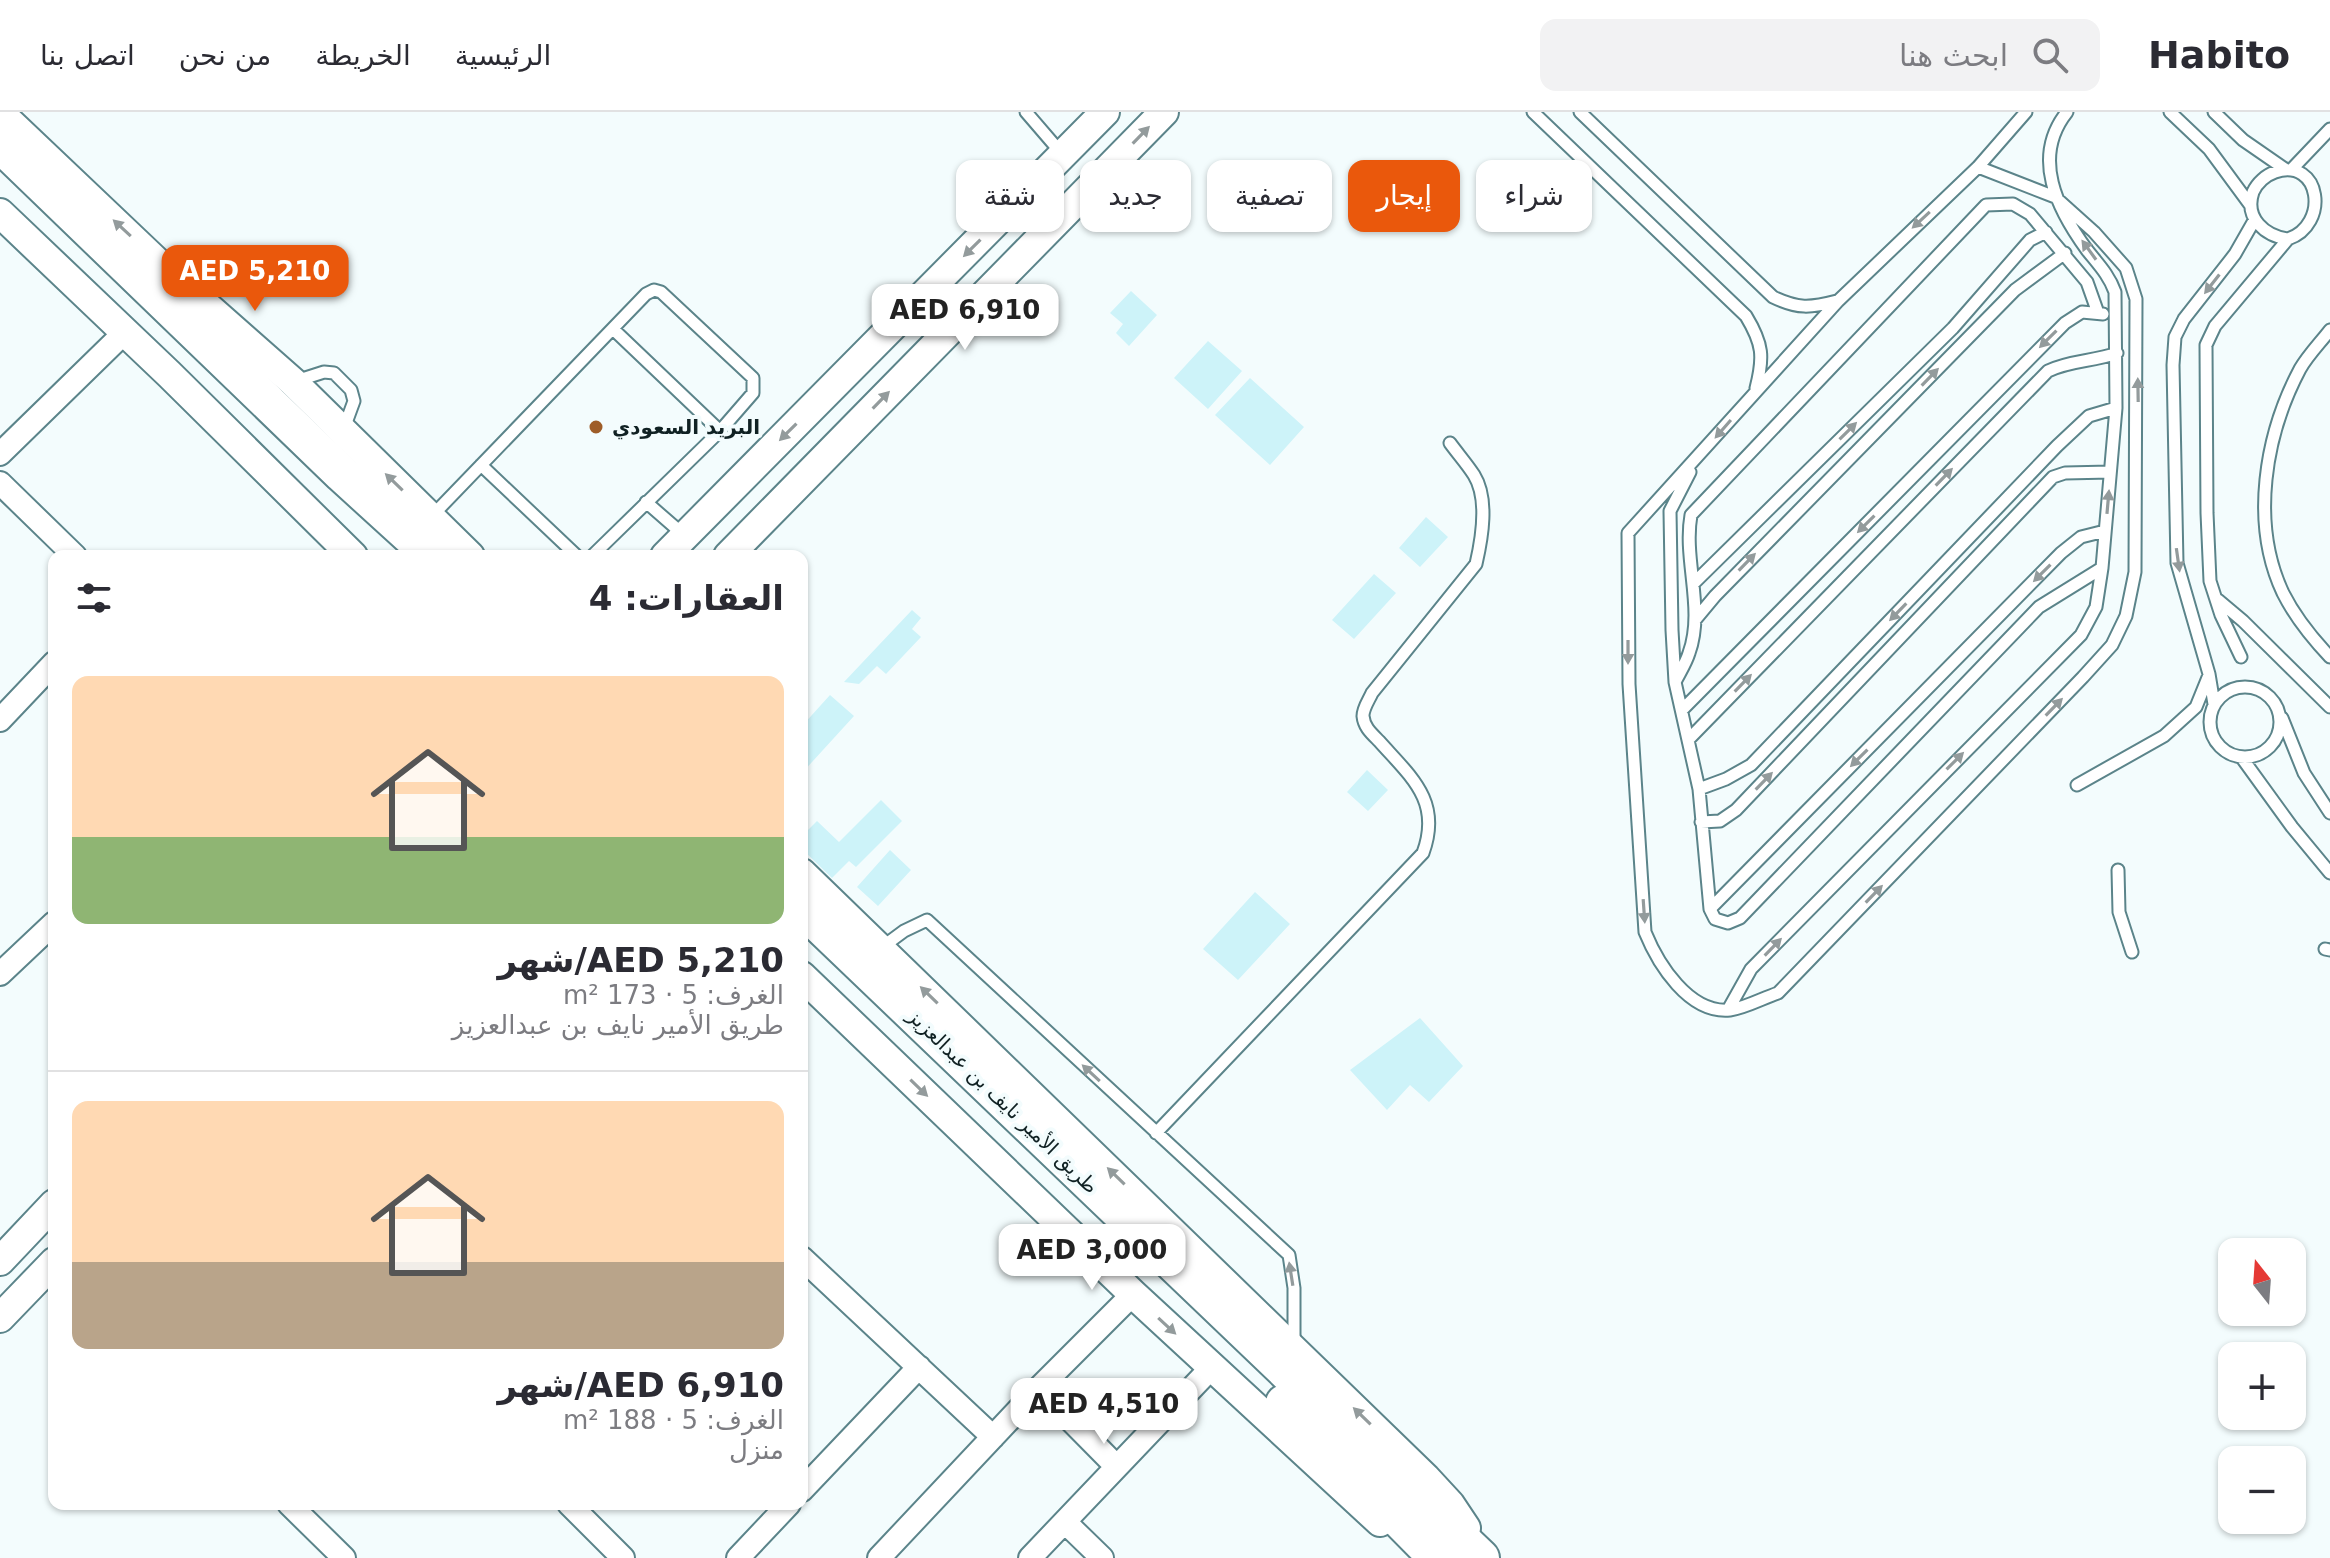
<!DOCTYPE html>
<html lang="ar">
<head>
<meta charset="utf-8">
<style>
	body { margin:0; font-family:"DejaVu Sans","Noto Naskh Arabic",sans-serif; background:#f2f2f3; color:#2b2b33; direction:rtl; height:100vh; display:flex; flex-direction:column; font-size:30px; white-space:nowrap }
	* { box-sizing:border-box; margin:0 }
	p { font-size:26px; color:#7c7c81 }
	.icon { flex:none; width:44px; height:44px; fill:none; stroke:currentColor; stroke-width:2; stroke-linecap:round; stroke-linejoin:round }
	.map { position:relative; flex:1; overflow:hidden; direction:ltr }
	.details { position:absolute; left:48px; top:438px; width:760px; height:960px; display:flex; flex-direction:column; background:#fff; border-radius:16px; box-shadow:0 2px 6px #0004; direction:rtl }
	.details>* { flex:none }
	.top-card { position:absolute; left:832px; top:48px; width:760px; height:72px; direction:rtl; display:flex; gap:16px }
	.needle { width:52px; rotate:343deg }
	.controls { position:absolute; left:2218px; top:1126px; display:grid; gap:16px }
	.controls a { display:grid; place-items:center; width:88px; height:88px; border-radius:16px; background:#fff; box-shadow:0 2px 6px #0004; font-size:40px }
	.price { position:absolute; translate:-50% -68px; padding:0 18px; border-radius:16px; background:#fff; color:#222; font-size:26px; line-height:52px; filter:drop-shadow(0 2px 4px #0008) }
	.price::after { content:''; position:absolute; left:50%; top:48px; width:24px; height:18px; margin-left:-12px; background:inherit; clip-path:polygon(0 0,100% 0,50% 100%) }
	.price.selected { background:#ea580c; color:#fff }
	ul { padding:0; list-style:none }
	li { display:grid; align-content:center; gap:16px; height:424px; padding:0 24px }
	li+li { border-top:2px solid #e1e1e2 }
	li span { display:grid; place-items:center; height:248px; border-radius:16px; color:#555 }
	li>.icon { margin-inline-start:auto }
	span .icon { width:144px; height:144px; fill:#fffc; stroke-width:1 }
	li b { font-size:34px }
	h2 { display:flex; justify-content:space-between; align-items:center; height:96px; padding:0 24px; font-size:34px }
	.tag { padding:0 28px; border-radius:16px; background:#fff; box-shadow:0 2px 6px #0004; font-size:28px; line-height:72px }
	.tag.selected { background:#ea580c; color:#fff }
	header { display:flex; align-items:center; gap:48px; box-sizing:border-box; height:112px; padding:0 40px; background:#fff; border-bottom:2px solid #e1e1e2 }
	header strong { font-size:38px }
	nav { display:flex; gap:44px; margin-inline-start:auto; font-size:28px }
	.search { width:560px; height:72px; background:#f2f2f3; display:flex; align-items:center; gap:20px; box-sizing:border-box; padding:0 28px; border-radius:16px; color:#7c7c81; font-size:30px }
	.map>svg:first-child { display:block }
</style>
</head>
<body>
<header>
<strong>Habito</strong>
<div class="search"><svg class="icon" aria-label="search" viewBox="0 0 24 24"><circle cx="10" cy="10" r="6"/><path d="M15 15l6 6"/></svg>ابحث هنا</div>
<nav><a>الرئيسية</a><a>الخريطة</a><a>من نحن</a><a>اتصل بنا</a></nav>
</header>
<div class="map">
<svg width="2330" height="1446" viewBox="0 0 2330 1446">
	<rect width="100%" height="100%" fill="#f3fcfd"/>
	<!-- green -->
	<path fill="#cdf3f9" d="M 1131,179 L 1157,203 L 1129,234 L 1116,221 L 1123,212 L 1110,201 Z
		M 1208,229 L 1242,259 L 1208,297 L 1174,266 Z
		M 1250,266 L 1304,315 L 1270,353 L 1215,303 Z
		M 1426,405 L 1448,425 L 1420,455 L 1399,436 Z
		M 1374,462 L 1396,481 L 1354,527 L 1332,508 Z
		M 912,498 L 921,506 L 912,517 L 921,525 L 886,562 L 877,554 L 859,572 L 844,570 Z
		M 830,583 L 854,604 L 802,661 L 802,614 Z
		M 1367,658 L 1388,678 L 1368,699 L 1347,680 Z
		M 881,688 L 902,709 L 856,755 L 849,749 L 832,766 L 802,737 L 802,724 L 817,709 L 839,730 Z
		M 890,738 L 911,758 L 878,794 L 857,775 Z
		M 1255,780 L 1290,812 L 1238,868 L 1203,837 Z
		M 1420,906 L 1463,954 L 1429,990 L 1410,973 L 1387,998 L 1350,958 Z"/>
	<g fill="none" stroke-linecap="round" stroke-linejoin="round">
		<defs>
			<path id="service" d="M 1026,0 L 1063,43
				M 1533,0 L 1746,204 C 1763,232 1764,245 1756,276
				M 1580,0 L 1773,185 C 1798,197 1810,196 1837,189
				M 2170,0 L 2209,37 L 2251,94
				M 2214,0 L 2243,28 L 2285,57
				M 1978,55 L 2055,85 L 2094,120 L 2126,156 L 2136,187 L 2135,460 L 2126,504 L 2112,533 L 2083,565 L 1778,881 C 1763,886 1745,896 1730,898 C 1689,902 1658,852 1645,820 L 1629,572 L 1628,421 L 1838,189 L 1978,55 L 2026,0
				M 2291,58 L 2330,17
				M 613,217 L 720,319
				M 2330,218 C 2320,231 2308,243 2300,257 C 2265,323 2250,411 2283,481 C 2295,505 2312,526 2330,545
				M 296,269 L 324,260 L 334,261 L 351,278 L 354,289 L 343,319
				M 481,353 L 577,444
				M 1690,360 L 1670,399 L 1672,518 L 1675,570 L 1699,677 L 1710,797 L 1715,807 L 1728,811 L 1740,806 L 2039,495 L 2102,456
				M 646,390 L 685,424
				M 431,405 L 646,182 L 654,178 L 661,180 L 753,266 L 753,281 L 720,319 L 592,444
				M 1693,472 L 1953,216 L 2030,128 L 2046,120
				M 2218,488 L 2243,509 L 2330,595
				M 1695,508 L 1715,484 L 2015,178 L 2065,141
				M 2241,545 L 2221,503 L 2210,469 L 2207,401 L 2206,233 L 2215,214 L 2288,127 C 2330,113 2321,45 2275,60 C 2266,63 2257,71 2253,80 C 2244,106 2265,124 2288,127
				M 1675,570 C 1680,560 1686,551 1689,541 C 1705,497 1683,448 1691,403 L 1986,93 L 2013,92 L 2030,102 L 2087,170 L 2098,201
				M2210 610a35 35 0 1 1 70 0a35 35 0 1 1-70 0Z
				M 2214,592 L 2209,562 L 2177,451 L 2173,253 L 2175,225 L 2184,207 L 2235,142 L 2255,107
				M 1682,598 L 2065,211 L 2082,200 L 2103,202
				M 2282,606 L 2304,661 L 2330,701
				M 1689,627 L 2048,259 C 2071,248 2092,250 2117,241
				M 2242,646 L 2292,715 L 2330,761
				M 2077,673 L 2164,624 L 2196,595 L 2209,563
				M 1699,677 L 1726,667 L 1751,653 L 2057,334 L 2089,304 L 2116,296
				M 1701,710 L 1720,709 L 1736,698 L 2053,365 L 2065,361 L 2110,360
				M 2118,758 L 2119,800 L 2132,840
				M 1710,797 L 2061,441 L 2081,425 L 2105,419
				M 881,836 L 904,819 L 927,808 L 1289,1143 L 1294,1176 L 1294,1231
				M 2325,837 L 2330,838
				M 1728,898 L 1751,857 L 2081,523 L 2096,495 L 2102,456 L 2116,296 L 2115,180 C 2109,163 2098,152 2087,138 C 2057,97 2031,45 2067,0
				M 1156,1021 L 1423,741 C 1442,689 1411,665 1379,629 C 1371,621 1364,615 1363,604 C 1363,596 1369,588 1372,581 L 1476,452 C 1482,426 1489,387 1474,363 C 1467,352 1458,342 1450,331"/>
			<path id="minor" d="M 0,342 L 125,220
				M 0,371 L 75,444
				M 0,608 L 54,551
				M 0,862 L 54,811
				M 802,1146 L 993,1325
				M 1039,1276 L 1116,1354
				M 802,1378 L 919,1255
				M 289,1392 L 344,1446
				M 569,1392 L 623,1446
				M 1065,1410 L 1102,1446
				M 738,1446 L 789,1392
				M 879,1446 L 1039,1276 L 1133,1182
				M 1030,1446 L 1212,1255"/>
			<path id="tertiary" d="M 0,1 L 157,150 L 293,270 L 470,444
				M 0,101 L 169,262 L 353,444
				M 665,444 L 1105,0
				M 728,444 L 1164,0
				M 802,761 L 1426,1366 L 1450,1392 L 1466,1416
				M 802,864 L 1133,1182 L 1380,1410
				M 0,1149 L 54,1092
				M 0,1206 L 54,1150"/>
			<path id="primary" d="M 0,32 L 342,362 L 432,444
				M 802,796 L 1481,1446
				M 1284,1291 L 1437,1446"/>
		</defs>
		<!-- service casing -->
		<use href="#service" stroke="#5b848a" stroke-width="15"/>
		<!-- minor casing -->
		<use href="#minor" stroke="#5b848a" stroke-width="26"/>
		<!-- tertiary casing -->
		<use href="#tertiary" stroke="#5b848a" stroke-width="32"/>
		<!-- primary casing -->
		<use href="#primary" stroke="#5b848a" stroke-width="40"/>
		<!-- service -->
		<use href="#service" stroke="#fff" stroke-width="11"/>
		<!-- minor -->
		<use href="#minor" stroke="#fff" stroke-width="22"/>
		<!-- tertiary -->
		<use href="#tertiary" stroke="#fff" stroke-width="28"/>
		<!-- primary -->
		<use href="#primary" stroke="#fff" stroke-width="36"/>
	</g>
	<!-- one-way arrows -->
	<defs><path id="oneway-solid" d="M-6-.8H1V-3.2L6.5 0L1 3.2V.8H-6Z" transform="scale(2)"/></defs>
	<g fill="#939b9c">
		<use href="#oneway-solid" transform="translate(1141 23) rotate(-46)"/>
		<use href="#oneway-solid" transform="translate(1921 108) rotate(137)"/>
		<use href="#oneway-solid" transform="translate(122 116) rotate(-137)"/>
		<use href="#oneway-solid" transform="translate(972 136) rotate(135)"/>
		<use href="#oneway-solid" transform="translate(2089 138) rotate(-126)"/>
		<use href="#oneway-solid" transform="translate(2212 172) rotate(128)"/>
		<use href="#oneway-solid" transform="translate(2048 227) rotate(135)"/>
		<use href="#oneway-solid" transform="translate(1930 265) rotate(-46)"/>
		<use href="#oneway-solid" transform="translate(2138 278) rotate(-91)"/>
		<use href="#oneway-solid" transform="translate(881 288) rotate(-46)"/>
		<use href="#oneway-solid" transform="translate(1723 317) rotate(131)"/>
		<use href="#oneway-solid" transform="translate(1848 319) rotate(-45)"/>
		<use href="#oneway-solid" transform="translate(788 320) rotate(135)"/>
		<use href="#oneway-solid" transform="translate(1944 365) rotate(-46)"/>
		<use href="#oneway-solid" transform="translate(394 370) rotate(-136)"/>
		<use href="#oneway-solid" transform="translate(2108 390) rotate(-85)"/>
		<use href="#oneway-solid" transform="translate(1866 412) rotate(135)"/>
		<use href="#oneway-solid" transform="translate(2178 448) rotate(82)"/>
		<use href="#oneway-solid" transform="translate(1747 450) rotate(-46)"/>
		<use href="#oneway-solid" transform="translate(2042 461) rotate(135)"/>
		<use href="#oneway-solid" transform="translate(1898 500) rotate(134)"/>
		<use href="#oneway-solid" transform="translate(1628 540) rotate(90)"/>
		<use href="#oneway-solid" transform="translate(1743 571) rotate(-46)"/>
		<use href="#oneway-solid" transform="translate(2054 595) rotate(-46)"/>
		<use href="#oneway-solid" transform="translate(1859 646) rotate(135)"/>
		<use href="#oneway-solid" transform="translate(1955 649) rotate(-45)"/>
		<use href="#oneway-solid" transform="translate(1764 669) rotate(-46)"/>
		<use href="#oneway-solid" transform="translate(1874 782) rotate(-46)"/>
		<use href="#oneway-solid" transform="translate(1644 799) rotate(86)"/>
		<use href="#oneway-solid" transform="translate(1773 835) rotate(-46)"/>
		<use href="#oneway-solid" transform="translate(929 883) rotate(-136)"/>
		<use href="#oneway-solid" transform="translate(1091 961) rotate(-137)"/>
		<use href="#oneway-solid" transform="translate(919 976) rotate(44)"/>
		<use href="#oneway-solid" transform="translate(1116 1064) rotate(-136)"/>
		<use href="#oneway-solid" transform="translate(1291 1162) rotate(-99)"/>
		<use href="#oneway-solid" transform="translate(1167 1214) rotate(43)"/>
		<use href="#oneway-solid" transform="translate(1362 1304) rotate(-136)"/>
	</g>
	<!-- markers -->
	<circle fill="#9e5d28" stroke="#f3fcfd" stroke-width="3" cx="596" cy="315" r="8"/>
	<g text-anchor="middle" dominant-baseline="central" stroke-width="8" stroke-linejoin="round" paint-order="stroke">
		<!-- poi labels -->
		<g font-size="20" font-weight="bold" fill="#102123" stroke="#f3fcfd" text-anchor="start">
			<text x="612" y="315">البريد السعودي</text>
		</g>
		<!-- street labels -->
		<g font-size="20" fill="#102123" stroke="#f3fcfd">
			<text transform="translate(1003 989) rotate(44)">طريق الأمير نايف بن عبدالعزيز</text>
		</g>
	</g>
</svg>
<div class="controls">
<a><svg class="needle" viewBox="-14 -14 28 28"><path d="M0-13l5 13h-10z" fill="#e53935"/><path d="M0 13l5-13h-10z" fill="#7c7c81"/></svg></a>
<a>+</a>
<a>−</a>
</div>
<b class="price selected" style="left:255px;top:201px">AED 5,210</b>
<b class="price" style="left:965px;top:240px">AED 6,910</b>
<b class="price" style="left:1092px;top:1180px">AED 3,000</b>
<b class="price" style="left:1104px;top:1334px">AED 4,510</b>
<div class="top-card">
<a class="tag">شراء</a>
<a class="tag selected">إيجار</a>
<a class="tag">تصفية</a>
<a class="tag">جديد</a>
<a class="tag">شقة</a>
</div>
<section class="details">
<h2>العقارات: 4<svg class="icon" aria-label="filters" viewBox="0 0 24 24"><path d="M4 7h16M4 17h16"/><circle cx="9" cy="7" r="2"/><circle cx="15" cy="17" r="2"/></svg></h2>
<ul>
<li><span style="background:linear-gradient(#ffd9b3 65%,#8fb573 0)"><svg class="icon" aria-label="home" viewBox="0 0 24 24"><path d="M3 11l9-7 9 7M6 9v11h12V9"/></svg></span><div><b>AED 5,210/شهر</b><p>الغرف: 5 · 173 m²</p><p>طريق الأمير نايف بن عبدالعزيز</p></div></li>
<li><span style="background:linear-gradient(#ffd9b3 65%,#b9a48a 0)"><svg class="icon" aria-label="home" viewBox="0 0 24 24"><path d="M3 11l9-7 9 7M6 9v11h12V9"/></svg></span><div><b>AED 6,910/شهر</b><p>الغرف: 5 · 188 m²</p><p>منزل</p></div></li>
</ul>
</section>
</div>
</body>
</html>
